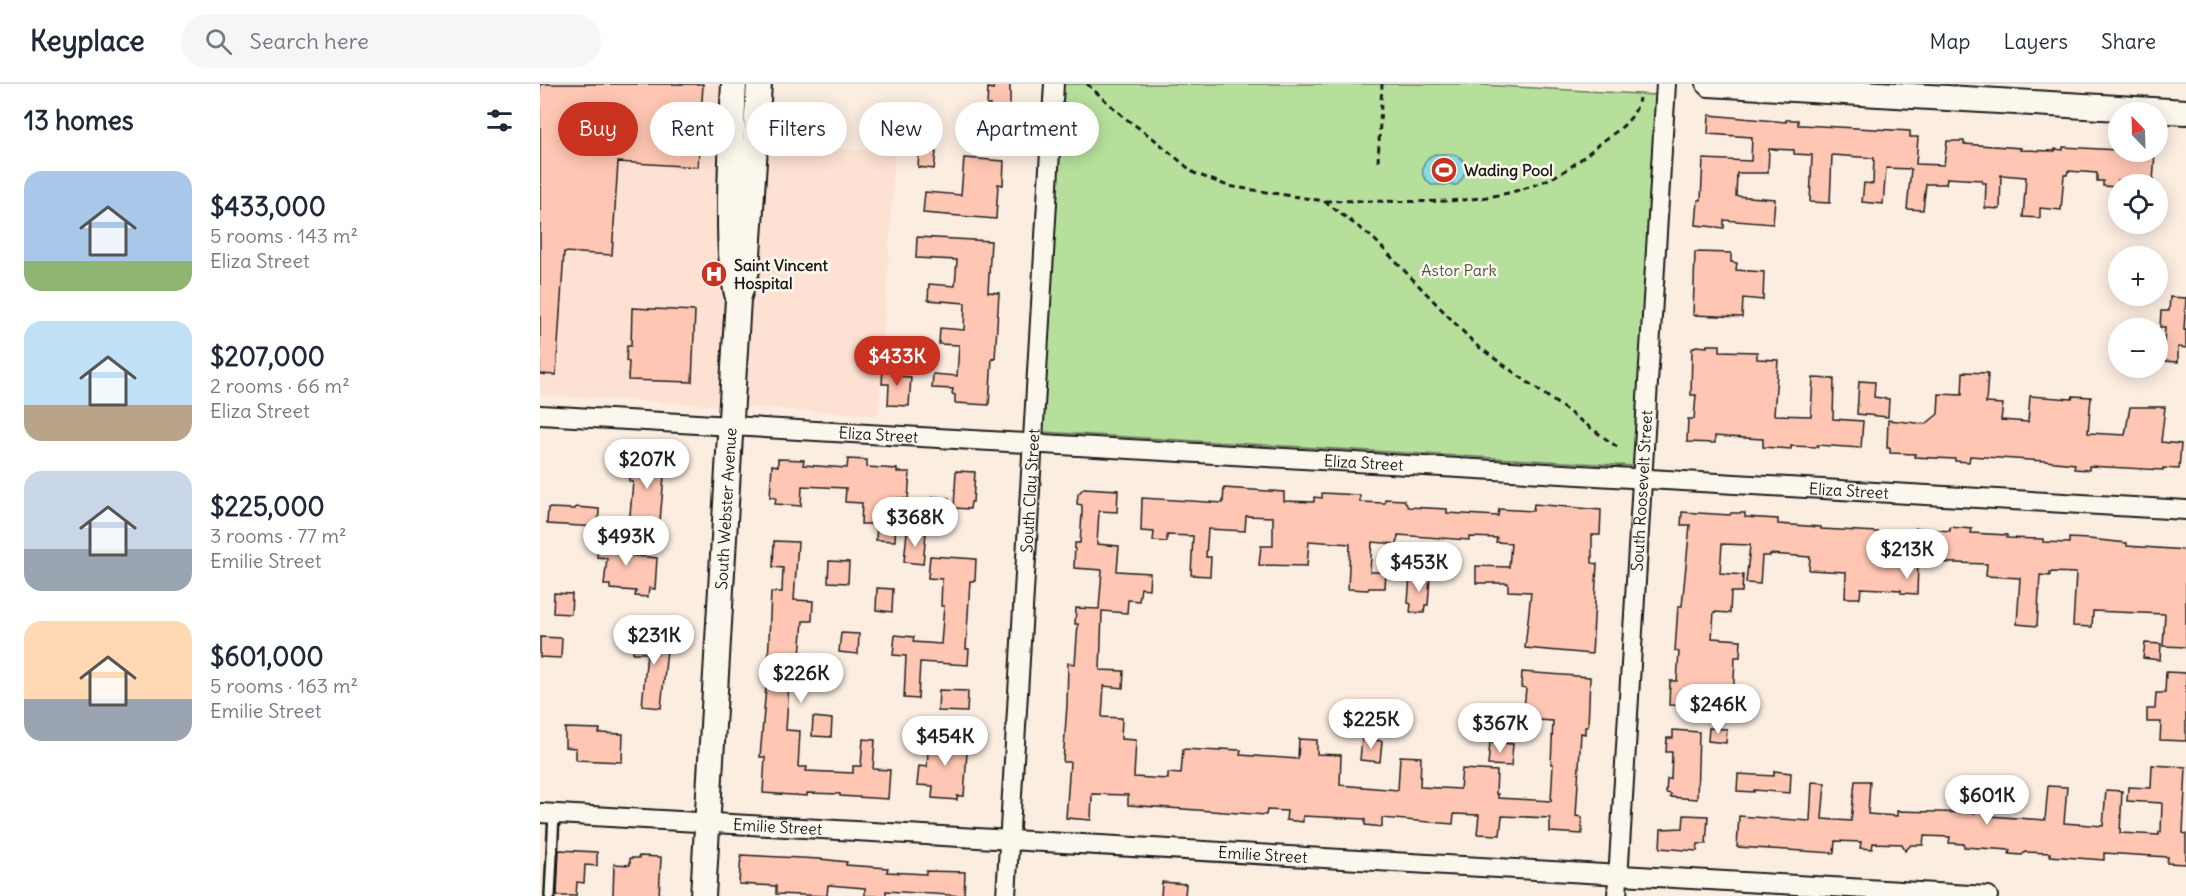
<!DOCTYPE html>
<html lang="en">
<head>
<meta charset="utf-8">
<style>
	body { margin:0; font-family:Delius,sans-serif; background:#f6f6f7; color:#1f2937; height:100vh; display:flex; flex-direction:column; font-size:22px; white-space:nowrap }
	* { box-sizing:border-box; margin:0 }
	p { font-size:20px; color:#747a83 }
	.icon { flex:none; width:33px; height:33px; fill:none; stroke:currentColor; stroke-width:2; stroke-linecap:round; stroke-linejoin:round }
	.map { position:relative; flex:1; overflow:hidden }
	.panel { display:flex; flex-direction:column; background:#fff; width:540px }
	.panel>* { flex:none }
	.top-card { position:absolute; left:18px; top:18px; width:570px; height:54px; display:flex; gap:12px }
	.needle { width:39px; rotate:337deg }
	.buttons { position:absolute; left:1568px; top:18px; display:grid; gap:12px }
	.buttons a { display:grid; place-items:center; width:60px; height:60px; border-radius:50%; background:#fff; box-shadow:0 3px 15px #0003; font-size:30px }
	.price { position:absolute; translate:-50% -51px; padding:0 14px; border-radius:21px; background:#fff; color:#222; font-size:20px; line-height:39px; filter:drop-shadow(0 2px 3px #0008) }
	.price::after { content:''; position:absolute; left:50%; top:36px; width:18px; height:14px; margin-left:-9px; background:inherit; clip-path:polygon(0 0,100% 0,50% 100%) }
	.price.current { background:#c8321e; color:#fff }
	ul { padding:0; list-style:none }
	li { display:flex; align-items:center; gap:18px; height:150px; padding:0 24px }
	li span { display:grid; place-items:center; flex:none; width:168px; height:120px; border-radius:18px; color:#555 }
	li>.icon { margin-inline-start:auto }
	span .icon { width:72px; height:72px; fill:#fffc; stroke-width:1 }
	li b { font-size:26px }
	h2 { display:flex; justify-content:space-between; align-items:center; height:72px; padding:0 24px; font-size:26px }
	.chip { padding:0 21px; border-radius:27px; background:#fff; box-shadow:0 3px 15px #0003; font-size:21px; line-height:54px }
	.chip.current { background:#c8321e; color:#fff }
	header { display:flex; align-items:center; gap:36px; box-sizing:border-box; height:84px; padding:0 30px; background:#fff; border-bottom:2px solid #e0e1e3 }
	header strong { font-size:28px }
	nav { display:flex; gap:33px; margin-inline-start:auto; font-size:21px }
	.search { width:420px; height:54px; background:#f6f6f7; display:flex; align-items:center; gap:15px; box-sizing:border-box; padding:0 21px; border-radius:33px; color:#747a83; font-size:22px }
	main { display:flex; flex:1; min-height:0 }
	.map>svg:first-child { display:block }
</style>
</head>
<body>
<header>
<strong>Keyplace</strong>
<div class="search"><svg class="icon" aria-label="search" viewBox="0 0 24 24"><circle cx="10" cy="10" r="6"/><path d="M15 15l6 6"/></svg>Search here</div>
<nav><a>Map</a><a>Layers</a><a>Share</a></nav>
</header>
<main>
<section class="panel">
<h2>13 homes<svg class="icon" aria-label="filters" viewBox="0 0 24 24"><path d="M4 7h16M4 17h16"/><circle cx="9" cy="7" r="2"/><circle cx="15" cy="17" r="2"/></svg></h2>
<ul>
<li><span style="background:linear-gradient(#a9c7e8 75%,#8fb573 0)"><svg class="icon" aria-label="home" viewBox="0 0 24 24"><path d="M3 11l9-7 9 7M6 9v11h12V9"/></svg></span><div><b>$433,000</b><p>5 rooms · 143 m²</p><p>Eliza Street</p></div></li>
<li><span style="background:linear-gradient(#bfe0f5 70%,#b9a48a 0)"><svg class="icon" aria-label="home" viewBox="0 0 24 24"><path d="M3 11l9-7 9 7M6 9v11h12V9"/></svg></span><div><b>$207,000</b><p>2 rooms · 66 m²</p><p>Eliza Street</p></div></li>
<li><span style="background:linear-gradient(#c9d6e8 65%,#9aa5b1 0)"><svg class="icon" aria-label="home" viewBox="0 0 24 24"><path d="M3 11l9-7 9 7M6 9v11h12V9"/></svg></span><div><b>$225,000</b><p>3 rooms · 77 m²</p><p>Emilie Street</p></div></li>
<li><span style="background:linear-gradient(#ffd9b3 65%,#9aa5b1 0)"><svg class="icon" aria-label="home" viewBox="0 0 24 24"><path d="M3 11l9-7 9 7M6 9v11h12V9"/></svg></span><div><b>$601,000</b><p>5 rooms · 163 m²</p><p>Emilie Street</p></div></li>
</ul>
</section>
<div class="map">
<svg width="1646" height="812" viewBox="0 0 1646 812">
	<rect width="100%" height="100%" fill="#fcede1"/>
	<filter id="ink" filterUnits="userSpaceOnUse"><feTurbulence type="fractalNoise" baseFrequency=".0167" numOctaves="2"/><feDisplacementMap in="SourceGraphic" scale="12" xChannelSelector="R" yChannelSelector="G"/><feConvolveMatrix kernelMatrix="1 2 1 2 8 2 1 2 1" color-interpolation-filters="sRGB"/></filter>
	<g filter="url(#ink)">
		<!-- built -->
		<path fill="#fde2d3" d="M 0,0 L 184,0 L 181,59 L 355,68 L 339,331 L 0,311 Z"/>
		<!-- green -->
		<path fill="#b6df9c" stroke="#697e5c" stroke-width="1.5" d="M 523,0 L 926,0 L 1116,11 L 1093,382 L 502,348 Z"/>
		<!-- water -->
		<path fill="#88d9e1" stroke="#5d8d92" stroke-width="1.5" d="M 895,70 C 902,70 910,69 916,71 C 930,77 926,93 917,101 L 891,101 L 883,92 C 881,81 885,74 895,70 Z"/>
		<!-- building -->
		<path fill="#ffc7b3" stroke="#1c1c1c" stroke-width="1.5" d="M 0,0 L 163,0 L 158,83 L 78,78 L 72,171 L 24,168 L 16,291 L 0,290 Z
			M 454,0 L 470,0 L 470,32 L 449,31 L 450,21 L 447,21 L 448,4 L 453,5 Z
			M 1169,31 L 1246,38 L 1246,36 L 1258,36 L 1258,41 L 1262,41 L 1370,47 L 1370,53 L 1378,53 L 1376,80 L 1404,81 L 1407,57 L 1424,57 L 1424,60 L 1481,64 L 1480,66 L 1515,67 L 1515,65 L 1523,66 L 1523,63 L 1578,66 L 1578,68 L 1615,68 L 1613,98 L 1578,96 L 1577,103 L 1563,102 L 1563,97 L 1557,97 L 1557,89 L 1528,87 L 1527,91 L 1524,91 L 1521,126 L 1500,124 L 1500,134 L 1483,133 L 1486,93 L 1461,91 L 1460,125 L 1445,124 L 1446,99 L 1442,99 L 1442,96 L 1407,94 L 1406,100 L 1386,100 L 1383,126 L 1367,125 L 1371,85 L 1346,84 L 1343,120 L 1322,118 L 1324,99 L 1333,100 L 1334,74 L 1292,71 L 1290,119 L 1270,118 L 1272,71 L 1254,70 L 1254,66 L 1229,65 L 1228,89 L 1197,89 L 1196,112 L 1235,115 L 1233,140 L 1184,136 L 1184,144 L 1156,141 L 1158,116 L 1161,116 L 1163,75 L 1211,77 L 1212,53 L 1168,50 Z
			M 379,67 L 396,68 L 394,85 L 378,83 Z
			M 424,74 L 464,77 L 463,101 L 458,100 L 456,135 L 383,129 L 385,108 L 421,111 Z
			M 377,153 L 451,157 L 448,208 L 459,209 L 455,275 L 452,274 L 449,321 L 415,319 L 415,311 L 412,310 L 413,305 L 392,304 L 393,290 L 417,292 L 419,261 L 399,260 L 400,244 L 424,246 L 425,219 L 388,216 L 389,200 L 415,202 L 417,176 L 376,174 Z
			M 1155,168 L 1191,169 L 1191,178 L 1197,179 L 1196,186 L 1224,188 L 1223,216 L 1203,214 L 1202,233 L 1153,231 Z
			M 1630,213 L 1646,214 L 1644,246 L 1646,246 L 1646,264 L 1638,263 L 1638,278 L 1623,277 L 1625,243 L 1620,243 L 1621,227 L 1629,227 Z
			M 92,224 L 155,227 L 152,298 L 88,296 L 89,278 L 86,277 L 87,262 L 91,262 Z
			M 1167,261 L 1180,261 L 1180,267 L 1217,268 L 1217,275 L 1238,276 L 1234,331 L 1271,332 L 1273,294 L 1294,295 L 1293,335 L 1323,337 L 1321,364 L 1277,361 L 1277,363 L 1251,362 L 1251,365 L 1223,363 L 1223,355 L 1187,353 L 1175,352 L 1175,359 L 1147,358 L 1148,335 L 1154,335 L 1156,311 L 1151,311 L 1152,265 L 1156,262 L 1167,263 Z
			M 343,283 L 356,284 L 356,292 L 371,293 L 369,322 L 348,321 L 349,300 L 342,300 Z
			M 1423,288 L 1448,289 L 1446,319 L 1463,320 L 1461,336 L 1488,338 L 1490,312 L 1532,315 L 1533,312 L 1551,313 L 1548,349 L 1585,351 L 1590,323 L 1625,323 L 1621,358 L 1641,360 L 1639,385 L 1623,384 L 1623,386 L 1549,382 L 1549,386 L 1534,385 L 1535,380 L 1505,377 L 1430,372 L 1429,378 L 1415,377 L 1415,375 L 1374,373 L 1375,370 L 1350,369 L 1350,364 L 1347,364 L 1348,336 L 1386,340 L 1398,330 L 1399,310 L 1422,311 Z
			M 1319,297 L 1335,298 L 1334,313 L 1349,315 L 1348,333 L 1317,330 Z
			M 91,371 L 125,373 L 125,378 L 130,378 L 129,392 L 124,392 L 120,437 L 118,437 L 118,445 L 89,442 L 93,398 L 89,397 Z
			M 238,375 L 264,376 L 263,381 L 307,384 L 308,375 L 327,376 L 327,383 L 357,385 L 357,388 L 370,388 L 368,415 L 357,414 L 355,457 L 336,456 L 337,440 L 321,440 L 322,419 L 305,418 L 306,404 L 262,402 L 261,422 L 235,420 L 236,414 L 230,413 L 232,381 L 238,382 Z
			M 416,387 L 435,388 L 433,418 L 431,418 L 430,425 L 414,424 Z
			M 544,404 L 578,406 L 577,428 L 559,427 L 557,460 L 579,462 L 577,487 L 610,489 L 609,505 L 601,504 L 599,517 L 588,516 L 587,529 L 562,527 L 560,586 L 584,587 L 583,604 L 564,602 L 562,633 L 582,634 L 581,655 L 596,656 L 594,693 L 628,695 L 628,689 L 641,690 L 643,665 L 680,667 L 680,665 L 701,666 L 700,671 L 758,675 L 759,655 L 777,656 L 777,670 L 801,671 L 800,701 L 858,706 L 860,672 L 881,673 L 880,703 L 920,705 L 922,685 L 957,687 L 956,710 L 958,710 L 958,714 L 1011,717 L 1013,680 L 1011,680 L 1013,637 L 983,635 L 986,604 L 981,603 L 982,588 L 1050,593 L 1048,643 L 1045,643 L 1045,650 L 1041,649 L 1036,732 L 1042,733 L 1042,750 L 1010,748 L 1010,734 L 962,732 L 960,751 L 937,750 L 939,731 L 914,730 L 913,740 L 842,734 L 842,743 L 825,741 L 825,735 L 763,732 L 763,738 L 746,736 L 747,727 L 727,726 L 726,731 L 588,721 L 588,711 L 552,710 L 551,736 L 526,734 L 530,678 L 523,678 L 527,621 L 528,579 L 535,580 L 538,540 L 535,540 L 536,524 L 559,525 L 562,486 L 534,484 L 535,459 L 540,459 L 542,430 L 542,421 L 537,420 L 538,410 Z
			M 684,404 L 744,408 L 744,417 L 774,418 L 774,413 L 782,414 L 782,409 L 820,411 L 820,418 L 845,419 L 845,415 L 864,416 L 868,423 L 907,425 L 907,429 L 958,432 L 959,425 L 993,427 L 994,420 L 1061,426 L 1060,451 L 1052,451 L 1052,479 L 1057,480 L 1052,570 L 985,564 L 991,508 L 968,507 L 968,499 L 936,499 L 936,482 L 969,483 L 971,459 L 956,458 L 957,454 L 929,453 L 929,456 L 858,451 L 857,460 L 832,458 L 830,488 L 846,488 L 845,504 L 829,504 L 828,506 L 808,505 L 810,460 L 769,457 L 767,482 L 719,481 L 721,462 L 733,462 L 733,433 L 706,432 L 705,447 L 668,445 L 666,473 L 671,473 L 670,492 L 651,491 L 653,452 L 627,451 L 627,458 L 613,457 L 614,448 L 601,447 L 602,414 L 683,419 Z
			M 393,413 L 409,414 L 408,432 L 392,431 Z
			M 36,423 L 59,425 L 58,443 L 7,440 L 8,424 L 35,425 Z
			M 1142,428 L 1190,431 L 1191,429 L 1205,429 L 1205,433 L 1238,435 L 1238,440 L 1281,443 L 1281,445 L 1376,450 L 1376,444 L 1410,447 L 1410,443 L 1432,445 L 1431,449 L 1467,451 L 1467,454 L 1503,455 L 1503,458 L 1529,459 L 1529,454 L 1549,455 L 1587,459 L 1587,462 L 1646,466 L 1646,563 L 1623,562 L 1625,530 L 1553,527 L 1552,543 L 1533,542 L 1536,489 L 1510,488 L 1510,492 L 1500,491 L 1497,542 L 1477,540 L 1480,494 L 1446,492 L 1447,480 L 1385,478 L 1385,481 L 1378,481 L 1377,510 L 1361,509 L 1361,506 L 1321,504 L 1320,514 L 1305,514 L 1306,488 L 1269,486 L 1270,473 L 1230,470 L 1230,472 L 1222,472 L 1220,500 L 1206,499 L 1210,461 L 1182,460 L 1180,489 L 1203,491 L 1202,508 L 1191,508 L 1190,529 L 1174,528 L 1172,554 L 1201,556 L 1200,573 L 1195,573 L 1193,618 L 1158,617 L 1158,622 L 1129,621 L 1130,597 L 1137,597 L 1139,568 L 1135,567 L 1138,522 L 1142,522 L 1150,441 L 1141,441 Z
			M 367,448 L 386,449 L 383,480 L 364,478 Z
			M 59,451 L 88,453 L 87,471 L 117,474 L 115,505 L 109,504 L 108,513 L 95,512 L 96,507 L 70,505 L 70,501 L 64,501 L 67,474 L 57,473 Z
			M 234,457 L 258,458 L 254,516 L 273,517 L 272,537 L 263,537 L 259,583 L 250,582 L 246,646 L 260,647 L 258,683 L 267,683 L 266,687 L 313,689 L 313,682 L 321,682 L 323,655 L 335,656 L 333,685 L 350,686 L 348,715 L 300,712 L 300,710 L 267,709 L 267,712 L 223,709 L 225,673 L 220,673 L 228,580 L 231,508 L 242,508 L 243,484 L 233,483 Z
			M 390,472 L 436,475 L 435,497 L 430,497 L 426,565 L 429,565 L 428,581 L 380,578 L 378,615 L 364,614 L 366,572 L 353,571 L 355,551 L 374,553 L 373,558 L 401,560 L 404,522 L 401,522 L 402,495 L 388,494 Z
			M 289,477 L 309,478 L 308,499 L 288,498 Z
			M 870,491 L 890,493 L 888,521 L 885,521 L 884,529 L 870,528 L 871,520 L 868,519 Z
			M 337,504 L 353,505 L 352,528 L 336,526 Z
			M 14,509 L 32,510 L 31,530 L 13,529 Z
			M 110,545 L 129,547 L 121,624 L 102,622 L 107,569 L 93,569 L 94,557 L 109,557 Z
			M 301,549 L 319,550 L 318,570 L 299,568 Z
			M 0,553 L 22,554 L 21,574 L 0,573 Z
			M 1605,559 L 1621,560 L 1620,576 L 1603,574 Z
			M 1626,588 L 1646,589 L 1646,657 L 1620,656 L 1621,638 L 1607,638 L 1607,625 L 1615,625 L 1616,609 L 1625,609 Z
			M 399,606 L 428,607 L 427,628 L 398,627 Z
			M 273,633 L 292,635 L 291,653 L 272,652 Z
			M 25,644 L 60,645 L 59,649 L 83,650 L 82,678 L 36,676 L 36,664 L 25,663 Z
			M 1169,644 L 1187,645 L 1186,659 L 1168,657 Z
			M 1133,646 L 1159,648 L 1157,715 L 1130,713 L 1131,710 L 1126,709 L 1127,695 L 1131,695 L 1132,668 L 1126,668 L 1127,654 L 1133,654 Z
			M 389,652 L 428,654 L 424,712 L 417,712 L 417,716 L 392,714 L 393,702 L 377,701 L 379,682 L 387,683 Z
			M 822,655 L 842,657 L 840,678 L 820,676 Z
			M 950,658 L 973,660 L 971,682 L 948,681 Z
			M 1612,681 L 1646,683 L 1643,749 L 1646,750 L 1646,780 L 1627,779 L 1628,773 L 1564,769 L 1564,776 L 1510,772 L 1510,769 L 1485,768 L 1482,771 L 1469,770 L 1470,766 L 1424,763 L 1424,760 L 1409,759 L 1410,753 L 1384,752 L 1383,761 L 1371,761 L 1365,767 L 1362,760 L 1333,759 L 1332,765 L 1320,764 L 1321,758 L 1295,757 L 1294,769 L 1197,763 L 1199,732 L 1270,737 L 1272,698 L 1285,699 L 1282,735 L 1311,737 L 1315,697 L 1330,697 L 1328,730 L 1357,732 L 1357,727 L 1435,729 L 1435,724 L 1449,725 L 1449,732 L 1505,736 L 1508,702 L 1527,703 L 1524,739 L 1563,742 L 1566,706 L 1582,707 L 1580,749 L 1619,751 L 1619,748 L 1621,748 L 1622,719 L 1587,717 L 1588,703 L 1611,704 Z
			M 1234,687 L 1251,689 L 1250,709 L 1214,706 L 1214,708 L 1197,707 L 1198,690 L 1234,692 Z
			M 1144,731 L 1168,732 L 1166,760 L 1158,760 L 1157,767 L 1120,764 L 1121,745 L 1143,744 Z
			M 19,766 L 57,768 L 57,782 L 45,781 L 44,799 L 37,798 L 36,812 L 17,812 Z
			M 201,771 L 280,775 L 307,778 L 306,781 L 348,784 L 347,788 L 386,790 L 386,787 L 425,788 L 424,812 L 346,807 L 346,812 L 325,812 L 325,804 L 288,801 L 287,812 L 236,810 L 236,802 L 199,800 Z
			M 99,772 L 121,773 L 119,812 L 73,812 L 74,780 L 90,781 L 90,774 L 99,774 Z
			M 622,798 L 646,800 L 645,812 L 621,812 Z"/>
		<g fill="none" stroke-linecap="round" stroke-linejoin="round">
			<defs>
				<path id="lane" d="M 10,812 L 14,730"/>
				<g id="street">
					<path id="s1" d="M 0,331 L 1646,426"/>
					<path id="s2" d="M 0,729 L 1448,812"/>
					<path id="s3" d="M 466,812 L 514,0"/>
					<path id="s4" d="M 1077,812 L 1126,0"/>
				</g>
				<g id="secondary">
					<path d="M 194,0 C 192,37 191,75 190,112 C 190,145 189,177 197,210"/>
					<path d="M 1169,0 L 1646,28"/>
					<path id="s5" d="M 163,812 L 198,215 L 207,186 L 219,0"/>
				</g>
			</defs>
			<!-- lane casing -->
			<use href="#lane" stroke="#1c1c1c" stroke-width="14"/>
			<!-- street casing -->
			<use href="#street" stroke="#1c1c1c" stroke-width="22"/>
			<!-- secondary casing -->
			<use href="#secondary" stroke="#1c1c1c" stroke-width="28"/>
			<!-- path -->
			<path stroke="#1c1c1c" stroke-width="3" stroke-dasharray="6 4.5" stroke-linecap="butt" d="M 547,0 L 585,34 L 614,55 L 654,89 L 688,102 L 784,117 L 833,154 L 936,261 L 1080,365
				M 838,78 L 842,0
				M 785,117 C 863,115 948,128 1019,90 C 1033,83 1047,70 1059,60 C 1077,47 1096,36 1099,14"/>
			<!-- lane -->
			<use href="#lane" stroke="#fbf7ec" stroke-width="9"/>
			<!-- street -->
			<use href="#street" stroke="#fbf7ec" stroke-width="18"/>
			<!-- secondary -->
			<use href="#secondary" stroke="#fbf7ec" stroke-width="24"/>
		</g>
	</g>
	<!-- icons -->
	<defs>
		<symbol id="stadium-disc" viewBox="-11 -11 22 22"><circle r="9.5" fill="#c8321e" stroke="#fbf7ec"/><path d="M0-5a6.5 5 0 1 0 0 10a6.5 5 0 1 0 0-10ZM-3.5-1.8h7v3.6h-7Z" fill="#fff"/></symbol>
		<symbol id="hospital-disc" viewBox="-11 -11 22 22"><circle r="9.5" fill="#c8321e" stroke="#fbf7ec"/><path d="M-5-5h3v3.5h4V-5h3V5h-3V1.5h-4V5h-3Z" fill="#fff"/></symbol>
	</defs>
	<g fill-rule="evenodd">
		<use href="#stadium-disc" x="889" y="71" width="30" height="30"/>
		<use href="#hospital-disc" x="159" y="175" width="30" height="30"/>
	</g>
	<g text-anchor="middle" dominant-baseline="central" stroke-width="5" stroke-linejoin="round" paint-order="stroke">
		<!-- poi labels -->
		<g font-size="16" font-weight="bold" fill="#1c1c1c" stroke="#fbf7ec" text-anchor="start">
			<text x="924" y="86">Wading Pool</text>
			<text x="194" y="181">Saint Vincent<tspan x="194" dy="18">Hospital</tspan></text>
		</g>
		<!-- park labels -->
		<g font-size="16" fill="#4a5642" stroke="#fbf7ec">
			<text x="919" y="186">Astor Park</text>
		</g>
		<!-- street labels -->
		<g font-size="16" fill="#1c1c1c" stroke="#fbf7ec">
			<text stroke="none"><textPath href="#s1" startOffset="339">Eliza Street</textPath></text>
			<text stroke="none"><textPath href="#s1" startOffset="825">Eliza Street</textPath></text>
			<text stroke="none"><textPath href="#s3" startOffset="406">South Clay Street</textPath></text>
			<text stroke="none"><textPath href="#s4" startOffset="406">South Roosevelt Street</textPath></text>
			<text stroke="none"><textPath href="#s1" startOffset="1311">Eliza Street</textPath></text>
			<text stroke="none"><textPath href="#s5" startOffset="388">South Webster Avenue</textPath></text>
			<text stroke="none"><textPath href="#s2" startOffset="238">Emilie Street</textPath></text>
			<text stroke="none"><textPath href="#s2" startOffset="724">Emilie Street</textPath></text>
		</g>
	</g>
</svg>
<div class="buttons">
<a><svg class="needle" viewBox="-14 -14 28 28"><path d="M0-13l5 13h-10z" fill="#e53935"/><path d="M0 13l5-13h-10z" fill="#747a83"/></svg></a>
<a><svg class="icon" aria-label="locate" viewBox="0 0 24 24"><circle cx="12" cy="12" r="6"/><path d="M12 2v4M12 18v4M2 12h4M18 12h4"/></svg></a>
<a>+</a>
<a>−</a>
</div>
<b class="price current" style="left:357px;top:303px">$433K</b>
<b class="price" style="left:107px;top:406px">$207K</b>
<b class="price" style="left:375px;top:464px">$368K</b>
<b class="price" style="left:86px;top:483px">$493K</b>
<b class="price" style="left:1367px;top:496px">$213K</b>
<b class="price" style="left:879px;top:509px">$453K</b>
<b class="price" style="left:114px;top:582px">$231K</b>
<b class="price" style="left:261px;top:620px">$226K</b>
<b class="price" style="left:1178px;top:651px">$246K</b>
<b class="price" style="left:831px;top:666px">$225K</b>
<b class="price" style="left:960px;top:670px">$367K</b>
<b class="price" style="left:405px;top:683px">$454K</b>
<b class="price" style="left:1447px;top:742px">$601K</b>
<div class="top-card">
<a class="chip current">Buy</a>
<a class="chip">Rent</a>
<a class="chip">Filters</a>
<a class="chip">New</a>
<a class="chip">Apartment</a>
</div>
</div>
</main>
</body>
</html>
